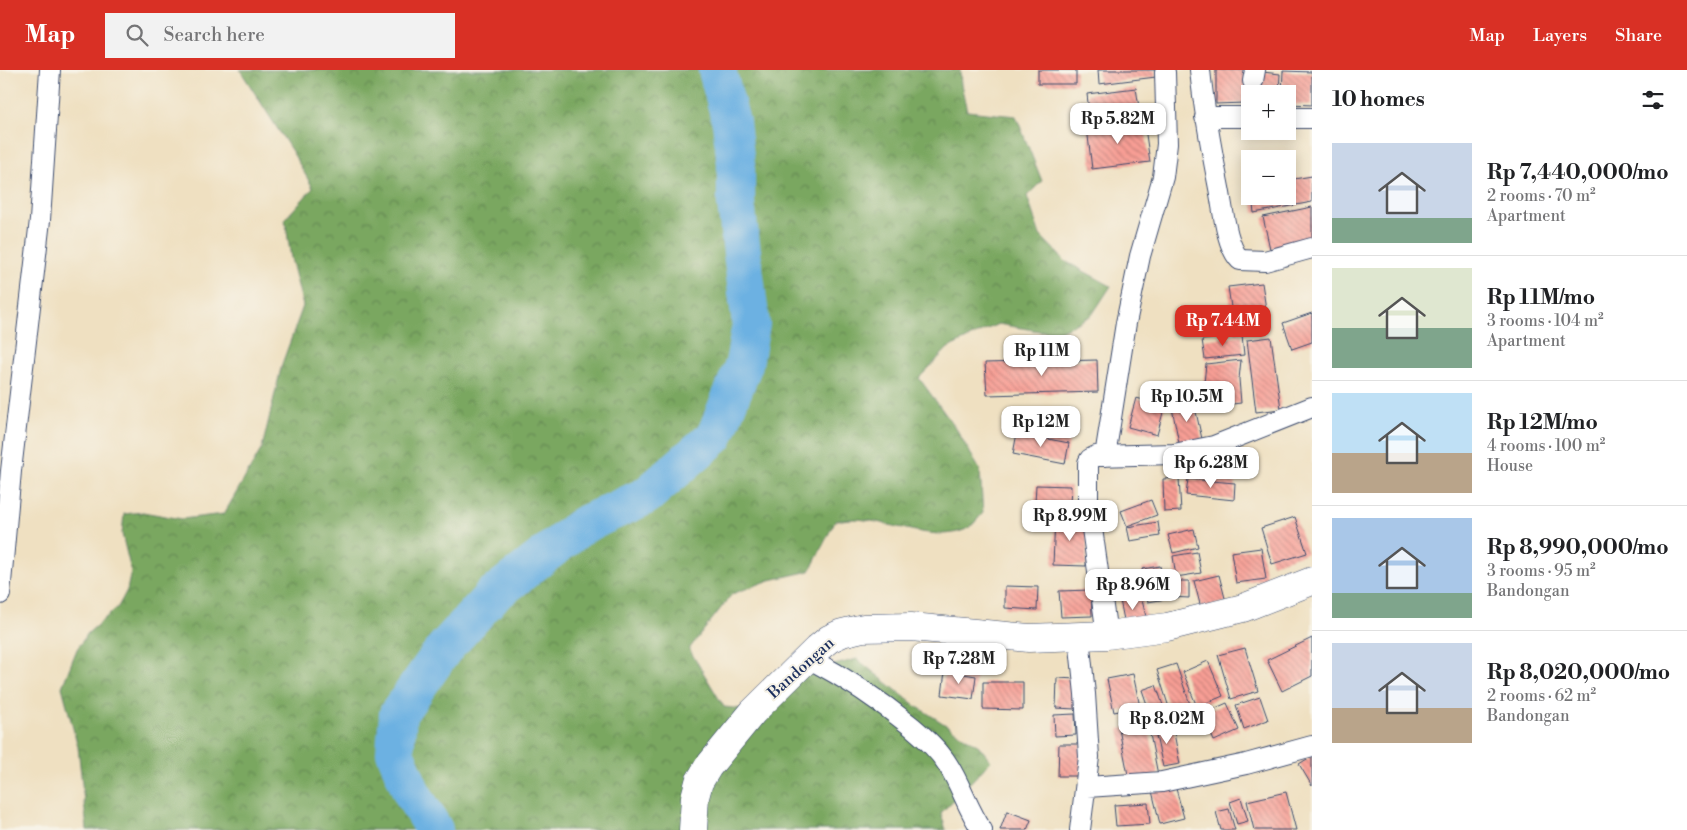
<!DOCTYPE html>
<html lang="en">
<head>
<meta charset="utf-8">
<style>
	body { margin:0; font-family:"Libre Bodoni",serif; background:#f2f2f2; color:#202124; height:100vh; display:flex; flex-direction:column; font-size:19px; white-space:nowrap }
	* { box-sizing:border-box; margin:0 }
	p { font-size:16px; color:#757577 }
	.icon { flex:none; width:28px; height:28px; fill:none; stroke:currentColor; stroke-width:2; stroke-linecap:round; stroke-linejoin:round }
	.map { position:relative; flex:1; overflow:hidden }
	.side { display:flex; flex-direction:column; background:#fff; width:375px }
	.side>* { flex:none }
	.tools { position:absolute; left:1241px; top:15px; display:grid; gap:10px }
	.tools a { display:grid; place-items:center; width:55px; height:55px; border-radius:0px; background:#fff; box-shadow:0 2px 12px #0003; font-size:25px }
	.price { position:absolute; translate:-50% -42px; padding:0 11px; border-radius:10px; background:#fff; color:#222; font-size:16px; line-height:32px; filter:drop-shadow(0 1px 2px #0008) }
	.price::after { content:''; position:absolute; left:50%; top:30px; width:15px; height:11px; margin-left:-8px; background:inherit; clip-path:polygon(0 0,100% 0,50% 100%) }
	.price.current { background:#d93025; color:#fff }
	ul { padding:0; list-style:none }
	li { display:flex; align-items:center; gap:15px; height:125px; padding:0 20px }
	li+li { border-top:1px solid #e0e0e0 }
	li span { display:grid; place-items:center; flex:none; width:140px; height:100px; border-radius:0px; color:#555 }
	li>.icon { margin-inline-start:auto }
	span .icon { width:60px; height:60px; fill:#fffc; stroke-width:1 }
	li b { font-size:21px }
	h2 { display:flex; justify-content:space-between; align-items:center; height:60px; padding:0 20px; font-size:21px }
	header { display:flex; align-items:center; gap:30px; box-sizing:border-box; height:70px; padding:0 25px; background:#d93025; color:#fff }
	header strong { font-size:24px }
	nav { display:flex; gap:28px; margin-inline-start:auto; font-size:18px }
	.search { width:350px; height:45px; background:#f2f2f2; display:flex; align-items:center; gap:12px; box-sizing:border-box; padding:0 18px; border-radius:0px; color:#757577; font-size:19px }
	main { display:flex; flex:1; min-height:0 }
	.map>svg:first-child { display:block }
</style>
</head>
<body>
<header>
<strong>Map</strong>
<div class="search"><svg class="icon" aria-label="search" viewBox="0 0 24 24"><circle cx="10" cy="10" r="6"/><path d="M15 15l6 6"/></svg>Search here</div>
<nav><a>Map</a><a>Layers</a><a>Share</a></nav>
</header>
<main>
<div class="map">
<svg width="1312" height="760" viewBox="0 0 1312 760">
	<defs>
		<pattern id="forest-crowns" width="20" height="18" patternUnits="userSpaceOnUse" patternTransform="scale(1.25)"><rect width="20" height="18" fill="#7aa760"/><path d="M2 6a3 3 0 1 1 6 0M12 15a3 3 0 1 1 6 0" fill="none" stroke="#638852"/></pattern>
		<pattern id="building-back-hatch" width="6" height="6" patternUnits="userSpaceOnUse" patternTransform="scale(1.25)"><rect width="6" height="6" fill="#f89e94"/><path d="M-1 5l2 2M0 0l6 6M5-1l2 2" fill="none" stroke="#c8817c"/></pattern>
	</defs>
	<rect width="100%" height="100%" fill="#f7f3e8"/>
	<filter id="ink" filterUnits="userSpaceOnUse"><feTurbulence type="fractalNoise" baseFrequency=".02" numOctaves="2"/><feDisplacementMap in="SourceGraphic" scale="10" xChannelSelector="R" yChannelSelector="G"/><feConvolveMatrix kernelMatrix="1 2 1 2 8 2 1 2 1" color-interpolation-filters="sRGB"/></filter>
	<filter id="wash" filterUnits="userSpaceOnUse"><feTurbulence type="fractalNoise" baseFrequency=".0096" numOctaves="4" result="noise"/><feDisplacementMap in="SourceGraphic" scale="20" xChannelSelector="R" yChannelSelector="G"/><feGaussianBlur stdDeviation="1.12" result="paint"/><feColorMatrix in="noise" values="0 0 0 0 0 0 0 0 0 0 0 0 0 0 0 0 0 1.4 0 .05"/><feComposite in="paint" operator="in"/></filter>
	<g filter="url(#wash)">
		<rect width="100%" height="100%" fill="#efe0c1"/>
		<!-- forest -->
		<path fill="url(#forest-crowns)" stroke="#4a6b5f" d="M 240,0 L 960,0 L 961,14 L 967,41 L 1016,46 L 1042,111 L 1027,126 L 1040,165 L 1065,191 L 1111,216 L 1092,245 L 1075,254 L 1058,262 L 1039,261 L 998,254 L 948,278 L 919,308 L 957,360 L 980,400 L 983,443 C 979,447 975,453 970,457 C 939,476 888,450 855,449 C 848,449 841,450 835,451 L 810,501 L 770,510 L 732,524 L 689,579 L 724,637 L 772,642 L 797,605 L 857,589 L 916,636 L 979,676 L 991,691 L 941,743 L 946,760 L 87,760 L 78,677 L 62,617 L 77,579 L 88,563 L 118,537 L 127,520 L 131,501 L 122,464 L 124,444 L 143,442 L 182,449 L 224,444 L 262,378 L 282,294 L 303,236 L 291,188 L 285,149 L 313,118 L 293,83 Z"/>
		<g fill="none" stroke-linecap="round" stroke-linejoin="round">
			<!-- river -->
			<path stroke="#6cb1e2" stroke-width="38" d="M 434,760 L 411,721 L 395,682 L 398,644 L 443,580 L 493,525 L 583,455 L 646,426 L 715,366 L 744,294 L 751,254 L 736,134 L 736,94 L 731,52 L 717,0"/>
		</g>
		<g id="blocks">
			<!-- building -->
			<path fill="url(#building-back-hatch)" d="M 1038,0 L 1076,0 L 1076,14 L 1038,14 Z
				M 1098,0 L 1155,0 L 1156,7 L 1099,14 Z
				M 1216,0 L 1245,0 L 1245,33 L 1216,34 Z
				M 1283,1 L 1312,2 L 1312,35 L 1288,34 L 1288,24 L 1282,24 Z
				M 1263,2 L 1280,4 L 1279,24 L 1261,24 Z
				M 1136,18 L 1140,44 L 1090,51 L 1087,24 Z
				M 1144,51 L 1150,92 L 1092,99 L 1087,58 Z
				M 1312,106 L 1312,132 L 1254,143 L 1252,126 L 1288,126 L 1288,110 Z
				M 1312,137 L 1312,171 L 1270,179 L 1263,147 Z
				M 1262,213 L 1269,259 L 1235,264 L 1228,217 Z
				M 1312,243 L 1312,272 L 1292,279 L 1283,253 Z
				M 1242,265 L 1244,285 L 1205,289 L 1202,270 Z
				M 1271,267 L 1281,339 L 1256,342 L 1247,270 Z
				M 1097,290 L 1098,322 L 987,325 L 985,293 Z
				M 1241,290 L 1239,309 L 1241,333 L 1207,337 L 1204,313 L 1206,294 Z
				M 1136,328 L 1165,335 L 1157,365 L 1128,357 Z
				M 1194,333 L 1202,369 L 1179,373 L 1172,338 Z
				M 1017,363 L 1069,373 L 1065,394 L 1013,384 Z
				M 1179,408 L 1181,441 L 1164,442 L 1163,409 Z
				M 1188,409 L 1235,413 L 1234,430 L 1186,425 Z
				M 1036,415 L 1071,416 L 1070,434 L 1035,433 Z
				M 1151,430 L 1157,445 L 1127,456 L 1121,441 Z
				M 1055,447 L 1088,449 L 1086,496 L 1053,495 Z
				M 1295,447 L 1307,483 L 1272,494 L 1261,458 Z
				M 1158,452 L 1160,466 L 1130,471 L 1127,457 Z
				M 1194,459 L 1198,477 L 1173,483 L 1168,465 Z
				M 1261,478 L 1266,509 L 1236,513 L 1231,482 Z
				M 1197,482 L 1201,503 L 1176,507 L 1173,486 Z
				M 1160,496 L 1166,529 L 1148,532 L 1142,499 Z
				M 1219,505 L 1226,532 L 1201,538 L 1194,511 Z
				M 1172,511 L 1189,511 L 1189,528 L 1171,527 Z
				M 1005,516 L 1038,517 L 1037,540 L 1005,538 Z
				M 1091,520 L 1092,546 L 1061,547 L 1059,521 Z
				M 1141,526 L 1147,551 L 1125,555 L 1120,530 Z
				M 1312,568 L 1312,606 L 1282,621 L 1267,590 Z
				M 1245,578 L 1258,621 L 1231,629 L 1218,585 Z
				M 1208,591 L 1223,626 L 1197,637 L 1183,602 Z
				M 1176,594 L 1192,640 L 1172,647 L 1157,600 Z
				M 945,601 L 976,606 L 973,629 L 942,625 Z
				M 1133,604 L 1140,637 L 1114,642 L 1107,609 Z
				M 1057,608 L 1076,609 L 1075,639 L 1056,638 Z
				M 983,612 L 1023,612 L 1023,640 L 983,639 Z
				M 1156,615 L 1165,641 L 1151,646 L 1142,620 Z
				M 1260,627 L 1268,650 L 1244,659 L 1236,635 Z
				M 1227,633 L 1239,660 L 1214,671 L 1202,644 Z
				M 1075,644 L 1076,665 L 1055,666 L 1054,645 Z
				M 1172,653 L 1180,694 L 1163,697 L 1154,657 Z
				M 1148,654 L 1158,705 L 1129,710 L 1119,659 Z
				M 1059,674 L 1081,674 L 1081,706 L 1058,706 Z
				M 1312,686 L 1312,716 L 1299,694 Z
				M 1175,715 L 1184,748 L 1160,754 L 1152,721 Z
				M 1286,722 L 1296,760 L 1254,760 L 1247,731 Z
				M 1241,728 L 1248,751 L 1237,754 L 1230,732 Z
				M 1148,733 L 1150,754 L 1116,756 L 1114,735 Z
				M 1229,739 L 1235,760 L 1221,760 L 1216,742 Z
				M 1007,741 L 1031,750 L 1027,760 L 1000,760 Z"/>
		</g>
	</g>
	<g filter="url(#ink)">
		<use href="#blocks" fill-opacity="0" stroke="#3b4a6d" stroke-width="1"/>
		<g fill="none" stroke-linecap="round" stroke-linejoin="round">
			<defs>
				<path id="street" d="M 1200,0 C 1204,40 1211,78 1219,118 C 1223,138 1226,176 1240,190 L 1265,191 L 1312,178
					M 1253,11 L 1255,0
					M 1205,47 L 1250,47
					M 1288,48 L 1312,48
					M 1105,386 L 1126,253 L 1140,186 L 1163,107 L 1167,74 L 1165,2
					M 0,524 L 11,401 L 40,150 L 50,0
					M 1107,565 L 1088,430 L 1088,393 L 1090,389 L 1096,386 L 1174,384 L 1214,376 L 1312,337
					M 1079,567 L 1085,624 L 1089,687 L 1080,760
					M 808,588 C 846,608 878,629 911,656 C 925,668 938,679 948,695 C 961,715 968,740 982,760
					M 1087,717 L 1162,712 L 1246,694 L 1312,676"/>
				<path id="secondary" d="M 693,760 L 695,727 L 699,712 L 708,697 L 753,642 L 817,579 L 829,569 L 842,563 L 863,558 L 911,557 L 1029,568 L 1107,565 L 1167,557 L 1243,538 L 1312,511"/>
			</defs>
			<!-- street casing -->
			<use href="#street" stroke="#3b4a6d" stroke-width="22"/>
			<!-- secondary casing -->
			<use href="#secondary" stroke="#3b4a6d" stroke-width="29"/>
			<!-- street -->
			<use href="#street" stroke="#fff" stroke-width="20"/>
			<!-- secondary -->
			<use href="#secondary" stroke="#fff" stroke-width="28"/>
		</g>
	</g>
	<g text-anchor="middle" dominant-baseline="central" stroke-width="4" stroke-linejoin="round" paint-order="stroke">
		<!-- street labels -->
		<g font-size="16" fill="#1b2f5e" stroke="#f7f3e8">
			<text transform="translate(801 598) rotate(-42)">Bandongan</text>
		</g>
	</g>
</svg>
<div class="tools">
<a>+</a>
<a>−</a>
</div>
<b class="price" style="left:1118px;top:75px">Rp 5.82M</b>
<b class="price current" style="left:1223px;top:277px">Rp 7.44M</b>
<b class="price" style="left:1042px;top:307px">Rp 11M</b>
<b class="price" style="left:1187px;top:353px">Rp 10.5M</b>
<b class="price" style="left:1041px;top:378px">Rp 12M</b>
<b class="price" style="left:1211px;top:419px">Rp 6.28M</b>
<b class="price" style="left:1070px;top:472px">Rp 8.99M</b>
<b class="price" style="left:1133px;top:541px">Rp 8.96M</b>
<b class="price" style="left:959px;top:615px">Rp 7.28M</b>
<b class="price" style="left:1167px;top:675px">Rp 8.02M</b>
</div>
<section class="side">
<h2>10 homes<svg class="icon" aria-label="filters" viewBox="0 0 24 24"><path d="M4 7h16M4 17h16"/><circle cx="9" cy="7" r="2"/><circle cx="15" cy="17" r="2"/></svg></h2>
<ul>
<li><span style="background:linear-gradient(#c9d6e8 75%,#7fa58c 0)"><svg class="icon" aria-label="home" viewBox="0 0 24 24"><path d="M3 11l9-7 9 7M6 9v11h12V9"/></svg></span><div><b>Rp 7,440,000/mo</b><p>2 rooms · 70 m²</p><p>Apartment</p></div></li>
<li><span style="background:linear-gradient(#dfe7d0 60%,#7fa58c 0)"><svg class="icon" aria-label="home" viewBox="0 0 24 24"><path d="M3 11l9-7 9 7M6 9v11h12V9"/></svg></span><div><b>Rp 11M/mo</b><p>3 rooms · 104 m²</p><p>Apartment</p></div></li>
<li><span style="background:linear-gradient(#bfe0f5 60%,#b9a48a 0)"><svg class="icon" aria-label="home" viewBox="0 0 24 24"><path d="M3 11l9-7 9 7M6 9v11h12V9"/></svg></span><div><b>Rp 12M/mo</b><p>4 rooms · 100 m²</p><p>House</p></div></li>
<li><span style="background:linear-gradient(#a9c7e8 75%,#7fa58c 0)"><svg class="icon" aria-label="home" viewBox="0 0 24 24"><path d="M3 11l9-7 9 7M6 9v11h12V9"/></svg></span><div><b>Rp 8,990,000/mo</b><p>3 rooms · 95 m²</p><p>Bandongan</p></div></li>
<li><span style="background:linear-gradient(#c9d6e8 65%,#b9a48a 0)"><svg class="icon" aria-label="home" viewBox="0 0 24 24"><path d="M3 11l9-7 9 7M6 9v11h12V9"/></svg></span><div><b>Rp 8,020,000/mo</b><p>2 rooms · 62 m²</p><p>Bandongan</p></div></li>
</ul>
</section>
</main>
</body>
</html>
